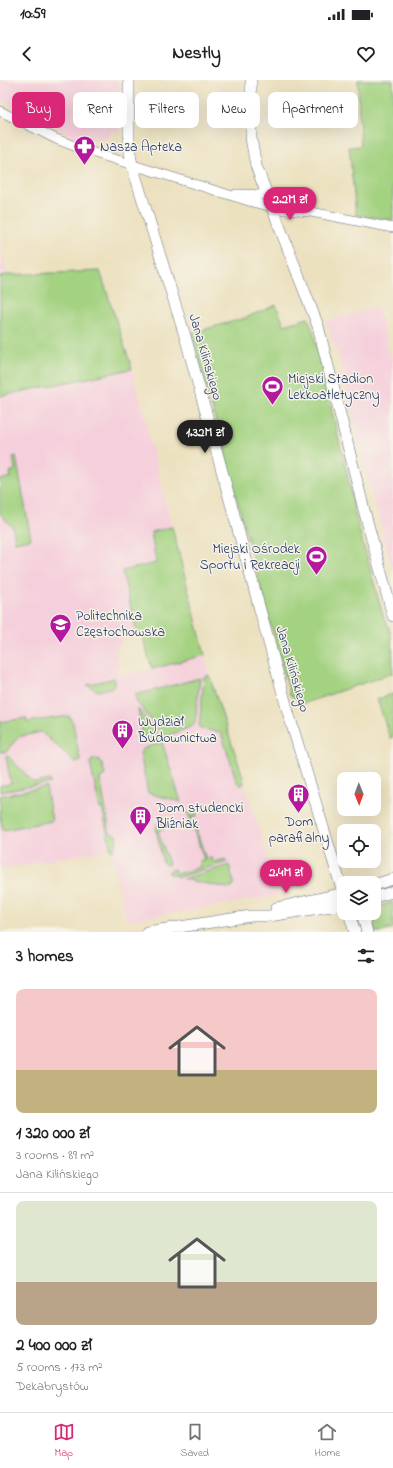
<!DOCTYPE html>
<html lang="en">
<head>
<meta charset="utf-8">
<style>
	body { margin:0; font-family:"Indie Flower",sans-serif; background:#f2f2f2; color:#202124; height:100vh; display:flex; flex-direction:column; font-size:15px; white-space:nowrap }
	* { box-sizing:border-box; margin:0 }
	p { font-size:13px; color:#757577 }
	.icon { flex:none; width:22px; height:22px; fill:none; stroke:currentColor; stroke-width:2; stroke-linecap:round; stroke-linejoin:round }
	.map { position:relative; height:852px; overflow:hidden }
	.side { display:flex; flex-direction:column; background:#fff; flex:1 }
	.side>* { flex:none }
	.banner { position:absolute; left:12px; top:12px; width:369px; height:36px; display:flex; gap:8px }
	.needle { width:26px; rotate:179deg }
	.tools { position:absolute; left:337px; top:692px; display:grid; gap:8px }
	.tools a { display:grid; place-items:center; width:44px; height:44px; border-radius:8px; background:#fff; box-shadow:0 4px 16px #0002; font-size:20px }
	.price { position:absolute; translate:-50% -34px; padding:0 9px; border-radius:14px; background:#db2777; color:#fff; font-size:13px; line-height:26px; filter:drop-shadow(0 1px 2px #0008) }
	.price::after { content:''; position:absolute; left:50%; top:24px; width:12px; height:9px; margin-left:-6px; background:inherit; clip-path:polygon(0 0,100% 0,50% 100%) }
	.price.selected { background:#222; color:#fff }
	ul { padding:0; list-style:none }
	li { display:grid; align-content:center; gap:8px; height:212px; padding:0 16px }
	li+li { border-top:1px solid #e0e0e0 }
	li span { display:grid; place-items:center; height:124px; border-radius:8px; color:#555 }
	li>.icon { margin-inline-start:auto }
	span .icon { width:72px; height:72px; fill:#fffc; stroke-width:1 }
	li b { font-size:17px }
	h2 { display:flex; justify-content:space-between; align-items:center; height:48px; padding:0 16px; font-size:17px }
	.pill { padding:0 14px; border-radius:8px; background:#fff; box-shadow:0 4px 16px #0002; font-size:14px; line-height:36px }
	.pill.selected { background:#db2777; color:#fff }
	.status { display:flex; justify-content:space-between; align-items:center; height:28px; padding:0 20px; background:#fff; direction:ltr }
	.status svg { height:11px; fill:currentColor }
	header { display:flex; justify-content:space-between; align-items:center; height:52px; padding:0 16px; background:#fff; font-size:18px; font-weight:700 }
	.tabs { display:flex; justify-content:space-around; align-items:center; height:56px; border-top:1px solid #e0e0e0; background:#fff; font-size:11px; color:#757577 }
	.tabs a { display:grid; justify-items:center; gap:2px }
	.tabs .selected { color:#db2777 }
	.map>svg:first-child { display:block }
</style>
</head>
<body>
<div class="status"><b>10:59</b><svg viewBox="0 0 49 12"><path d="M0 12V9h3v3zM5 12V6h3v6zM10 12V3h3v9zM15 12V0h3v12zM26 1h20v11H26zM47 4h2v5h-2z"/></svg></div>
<header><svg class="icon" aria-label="back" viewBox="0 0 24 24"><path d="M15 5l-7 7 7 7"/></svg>Nestly<svg class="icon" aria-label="heart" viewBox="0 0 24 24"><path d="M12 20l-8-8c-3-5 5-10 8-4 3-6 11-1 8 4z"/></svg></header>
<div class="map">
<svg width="393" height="852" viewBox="0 0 393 852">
	<rect width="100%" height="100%" fill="#f7f3e8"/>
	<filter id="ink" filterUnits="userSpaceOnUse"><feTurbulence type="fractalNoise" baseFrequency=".025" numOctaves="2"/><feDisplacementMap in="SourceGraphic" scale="8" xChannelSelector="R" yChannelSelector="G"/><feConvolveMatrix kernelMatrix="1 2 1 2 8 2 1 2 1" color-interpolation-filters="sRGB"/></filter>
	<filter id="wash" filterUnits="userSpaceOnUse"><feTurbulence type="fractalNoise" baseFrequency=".012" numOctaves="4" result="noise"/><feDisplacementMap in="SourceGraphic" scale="16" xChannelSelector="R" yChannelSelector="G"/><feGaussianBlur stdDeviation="0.9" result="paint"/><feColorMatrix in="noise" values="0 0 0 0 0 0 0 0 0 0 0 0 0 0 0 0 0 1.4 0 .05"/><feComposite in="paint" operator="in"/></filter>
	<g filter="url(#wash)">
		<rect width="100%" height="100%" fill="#ece1bf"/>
		<!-- built -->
		<path fill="#f5cfdb" d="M 0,0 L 120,0 L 120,51 L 110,52 L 110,59 L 77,59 L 71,56 L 0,20 Z
			M 0,163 L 6,195 L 0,197 Z
			M 378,227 L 393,285 L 393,490 L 373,418 L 339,277 L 326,241 Z
			M 132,289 L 144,333 L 148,352 L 172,447 L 151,452 L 156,483 L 129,521 L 137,553 L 124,557 L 115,571 L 121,596 L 205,575 L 209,595 L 280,815 L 126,841 L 111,769 L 0,789 L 0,316 Z"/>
		<!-- green -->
		<path fill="#a3d280" stroke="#5f806f" d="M 358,0 L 393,0 L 393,140 L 356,135 L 349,67 L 361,66 L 359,38 Z
			M 100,191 L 132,289 L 0,316 L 0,197 L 6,195 Z
			M 276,225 L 284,245 L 308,238 L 313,251 L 349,402 L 354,431 L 384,539 C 393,548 393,580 393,593 L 299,625 L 298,620 L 290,615 L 192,253 L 245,238 Z
			M 16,376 L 31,459 L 15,462 L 13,448 L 0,434 L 0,400 L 11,397 L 10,392 L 15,390 L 13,377 Z
			M 172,447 L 205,575 L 152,589 L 142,555 L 137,553 L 122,491 L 156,483 L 151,452 Z
			M 209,595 L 243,697 L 244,704 L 240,705 L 237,702 L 221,653 L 200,648 L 199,646 L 204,597 Z
			M 115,598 L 113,607 L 98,611 L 87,605 Z
			M 200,598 L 195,643 L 193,646 L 164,657 L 136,621 L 135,615 Z
			M 393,614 L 393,657 L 390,658 L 377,619 Z
			M 138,629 L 160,658 L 150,661 L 143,657 Z
			M 69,636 L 73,643 L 80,680 L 79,681 L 73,682 L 72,679 L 41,652 L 18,657 L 6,672 L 0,672 L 0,642 L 26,638 L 27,642 Z
			M 162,662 L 181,722 L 148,713 L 140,673 L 143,669 Z
			M 6,676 L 8,676 L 34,703 L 50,700 L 51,703 L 0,712 L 0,706 L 12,703 L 10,700 Z
			M 98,679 L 102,683 L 105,695 L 100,698 L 110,753 L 116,755 L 117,763 L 113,769 L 111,770 L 102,728 L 100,729 L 90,683 L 92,680 Z
			M 46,707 L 52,741 L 3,750 L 0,737 L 0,716 Z
			M 192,732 L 196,732 L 197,736 L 192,737 L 206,779 L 211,777 L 213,782 L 225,779 L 227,782 L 179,797 L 169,794 L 169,791 L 174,789 L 176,794 L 200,787 L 199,781 L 204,779 L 188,733 Z
			M 158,743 L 162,744 L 164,749 L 158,751 L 169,784 L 165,785 L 163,783 L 156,749 Z
			M 229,785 L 234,803 L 232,808 L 227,808 L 183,799 Z
			M 393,822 L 393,848 L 383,852 L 375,852 L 372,840 L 379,826 Z"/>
	</g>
	<g filter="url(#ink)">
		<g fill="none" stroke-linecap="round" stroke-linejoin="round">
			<defs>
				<path id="minor" d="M 0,31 L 56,59 L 85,70 L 252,122 L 284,130 L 311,132 L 393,148
					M 236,114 L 267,115 L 302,129"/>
				<path id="tertiary" d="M 129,0 L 129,67 L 132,85 L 185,256 L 288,632 L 344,816
					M 251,0 L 251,58 L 256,86 L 318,246 L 364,430 L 393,536
					M 374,805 L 393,799
					M 374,817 L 393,812
					M 276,828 L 344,813
					M 349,833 L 355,852
					M 362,833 L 367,852
					M 147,852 L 251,836 L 269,836 L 344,824"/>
			</defs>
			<!-- minor casing -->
			<use href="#minor" stroke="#646d80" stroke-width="10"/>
			<!-- tertiary casing -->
			<use href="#tertiary" stroke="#646d80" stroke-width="12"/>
			<!-- minor -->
			<use href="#minor" stroke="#fff" stroke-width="9"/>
			<!-- tertiary -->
			<use href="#tertiary" stroke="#fff" stroke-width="11"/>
		</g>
	</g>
	<!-- icons -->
	<defs>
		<symbol id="pharmacy-pin" viewBox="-11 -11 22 30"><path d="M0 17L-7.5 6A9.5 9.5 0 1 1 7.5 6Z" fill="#b5179e" stroke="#f7f3e8"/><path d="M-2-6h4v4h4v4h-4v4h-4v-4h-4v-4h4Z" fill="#fff"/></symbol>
		<symbol id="stadium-pin" viewBox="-11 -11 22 30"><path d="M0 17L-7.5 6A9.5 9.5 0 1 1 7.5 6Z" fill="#b5179e" stroke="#f7f3e8"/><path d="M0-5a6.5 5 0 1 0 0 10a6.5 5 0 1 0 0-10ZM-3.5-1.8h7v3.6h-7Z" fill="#fff"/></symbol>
		<symbol id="university-pin" viewBox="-11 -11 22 30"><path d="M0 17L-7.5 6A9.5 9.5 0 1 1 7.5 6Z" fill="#b5179e" stroke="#f7f3e8"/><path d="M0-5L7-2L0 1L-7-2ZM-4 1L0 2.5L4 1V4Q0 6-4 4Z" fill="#fff"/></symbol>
		<symbol id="building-pin" viewBox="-11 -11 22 30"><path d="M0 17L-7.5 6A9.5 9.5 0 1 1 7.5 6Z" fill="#b5179e" stroke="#f7f3e8"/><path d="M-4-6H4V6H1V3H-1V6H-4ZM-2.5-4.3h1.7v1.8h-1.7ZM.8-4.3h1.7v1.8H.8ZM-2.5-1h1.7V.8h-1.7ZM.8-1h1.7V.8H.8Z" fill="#fff"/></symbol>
	</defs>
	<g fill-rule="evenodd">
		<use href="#pharmacy-pin" x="72" y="54" width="25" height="34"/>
		<use href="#stadium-pin" x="260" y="294" width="25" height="34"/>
		<use href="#stadium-pin" x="304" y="464" width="25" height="34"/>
		<use href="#university-pin" x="48" y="532" width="25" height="34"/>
		<use href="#building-pin" x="110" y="638" width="25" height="34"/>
		<use href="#building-pin" x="286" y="702" width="25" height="34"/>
		<use href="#building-pin" x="128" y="724" width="25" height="34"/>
	</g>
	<g text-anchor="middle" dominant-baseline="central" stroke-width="3" stroke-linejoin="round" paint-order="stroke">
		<!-- poi labels -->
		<g font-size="14" fill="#1b2f5e" stroke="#f7f3e8" text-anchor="start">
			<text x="100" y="67">Nasza Apteka</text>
			<text x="288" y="299">Miejski Stadion<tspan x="288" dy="16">Lekkoatletyczny</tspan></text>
			<text x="300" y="469" text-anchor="end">Miejski Ośrodek<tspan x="300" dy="16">Sportu i Rekreacji</tspan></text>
			<text x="76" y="536">Politechnika<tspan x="76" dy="16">Częstochowska</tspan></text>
			<text x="138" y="642">Wydział<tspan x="138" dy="16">Budownictwa</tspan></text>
			<text x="156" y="728">Dom studencki<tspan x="156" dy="16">Bliźniak</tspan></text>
			<text x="299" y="742" text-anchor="middle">Dom<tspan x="299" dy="16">parafialny</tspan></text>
		</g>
		<!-- street labels -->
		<g font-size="14" fill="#1b2f5e" stroke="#f7f3e8">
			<text transform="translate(205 277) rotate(74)">Jana Kilińskiego</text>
			<text transform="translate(292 589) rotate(74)">Jana Kilińskiego</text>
		</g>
	</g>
</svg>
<div class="tools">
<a><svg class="needle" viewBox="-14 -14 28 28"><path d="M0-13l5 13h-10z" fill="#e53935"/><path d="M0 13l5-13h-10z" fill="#757577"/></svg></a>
<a><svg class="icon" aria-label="locate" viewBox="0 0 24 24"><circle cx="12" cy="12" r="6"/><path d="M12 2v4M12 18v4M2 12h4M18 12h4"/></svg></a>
<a><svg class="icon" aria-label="layers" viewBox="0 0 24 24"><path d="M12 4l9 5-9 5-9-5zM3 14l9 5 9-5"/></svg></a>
</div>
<b class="price" style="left:290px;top:141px">2.2M zł</b>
<b class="price selected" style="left:205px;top:374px">1.32M zł</b>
<b class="price" style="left:286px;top:814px">2.4M zł</b>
<div class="banner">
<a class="pill selected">Buy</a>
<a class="pill">Rent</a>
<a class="pill">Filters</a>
<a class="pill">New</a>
<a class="pill">Apartment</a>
</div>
</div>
<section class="side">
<h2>3 homes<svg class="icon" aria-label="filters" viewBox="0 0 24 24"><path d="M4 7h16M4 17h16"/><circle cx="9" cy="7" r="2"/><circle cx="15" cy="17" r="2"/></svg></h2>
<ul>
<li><span style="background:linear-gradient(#f6c9c9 65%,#c2b280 0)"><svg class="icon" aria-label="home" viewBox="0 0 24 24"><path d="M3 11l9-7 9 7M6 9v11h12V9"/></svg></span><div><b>1 320 000 zł</b><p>3 rooms · 89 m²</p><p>Jana Kilińskiego</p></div></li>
<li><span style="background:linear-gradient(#dfe7d0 65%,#b9a48a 0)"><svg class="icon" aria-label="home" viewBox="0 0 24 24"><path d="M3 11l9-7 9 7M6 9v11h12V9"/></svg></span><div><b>2 400 000 zł</b><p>5 rooms · 173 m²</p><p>Dekabrystów</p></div></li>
</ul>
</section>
<nav class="tabs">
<a class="selected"><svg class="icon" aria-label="map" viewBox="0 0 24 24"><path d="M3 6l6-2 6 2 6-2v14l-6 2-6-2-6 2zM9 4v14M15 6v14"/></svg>Map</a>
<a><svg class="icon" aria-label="saved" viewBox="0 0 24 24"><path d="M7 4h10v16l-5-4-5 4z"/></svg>Saved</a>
<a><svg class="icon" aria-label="home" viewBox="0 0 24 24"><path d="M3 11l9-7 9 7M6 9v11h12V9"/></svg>Home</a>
</nav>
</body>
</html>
